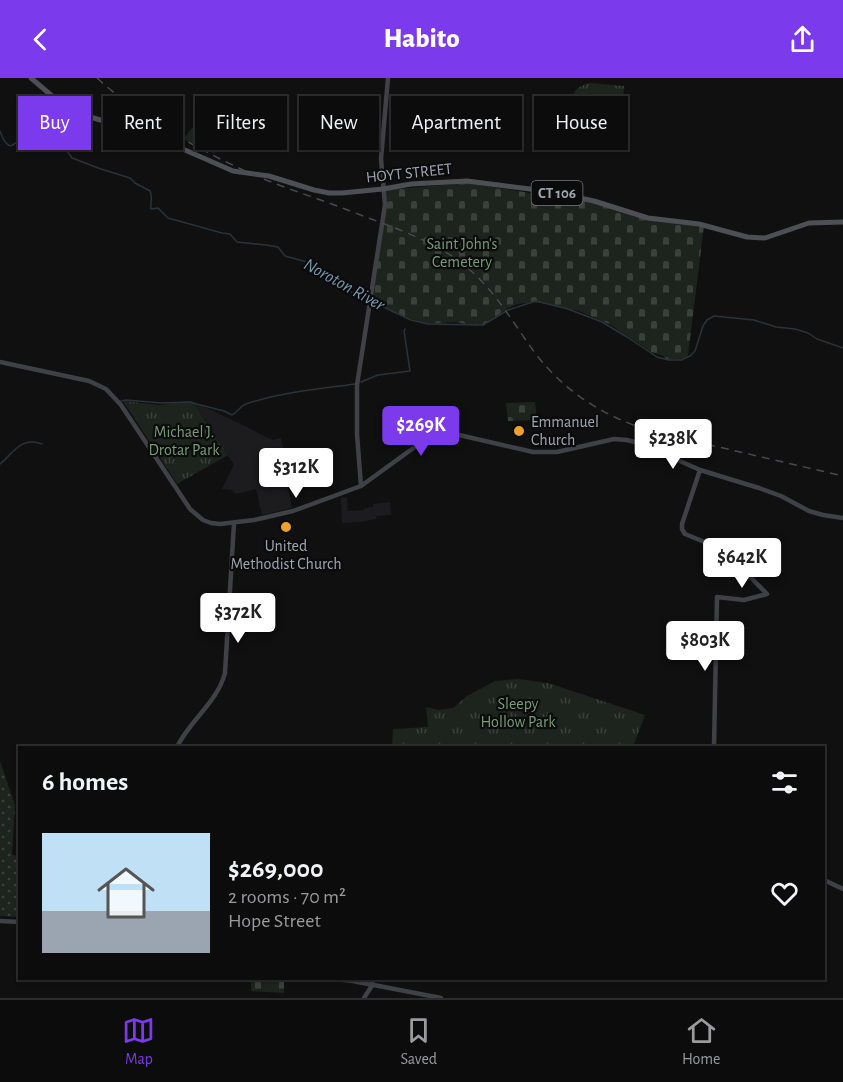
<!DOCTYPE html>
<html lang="en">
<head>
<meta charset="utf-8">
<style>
	body { margin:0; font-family:"Alegreya Sans",sans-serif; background:#151516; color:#f1f3f6; height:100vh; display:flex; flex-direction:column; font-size:22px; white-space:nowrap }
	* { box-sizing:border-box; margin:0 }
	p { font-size:20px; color:#9a9b9d }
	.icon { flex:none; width:33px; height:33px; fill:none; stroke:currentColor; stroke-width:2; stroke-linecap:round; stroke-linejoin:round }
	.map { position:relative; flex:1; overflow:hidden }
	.drawer { position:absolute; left:18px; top:668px; width:807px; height:234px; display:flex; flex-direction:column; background:#0c0c0d; border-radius:0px; box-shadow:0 2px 4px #0004,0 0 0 2px #2c2c2e }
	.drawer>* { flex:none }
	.hud { position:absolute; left:18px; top:18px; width:807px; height:54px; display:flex; gap:12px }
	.price { position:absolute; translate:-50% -51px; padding:0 14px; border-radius:6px; background:#fff; color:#222; font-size:20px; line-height:39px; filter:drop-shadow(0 2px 3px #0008) }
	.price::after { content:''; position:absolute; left:50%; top:36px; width:18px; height:14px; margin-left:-9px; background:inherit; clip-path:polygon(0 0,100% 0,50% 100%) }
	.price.selected { background:#7c3aed; color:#fff }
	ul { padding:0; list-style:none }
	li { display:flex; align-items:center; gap:18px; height:150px; padding:0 24px }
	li+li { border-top:2px solid #2c2c2e }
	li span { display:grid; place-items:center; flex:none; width:168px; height:120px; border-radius:0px; color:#555 }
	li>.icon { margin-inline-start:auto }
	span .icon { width:72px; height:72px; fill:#fffc; stroke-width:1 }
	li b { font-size:26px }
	h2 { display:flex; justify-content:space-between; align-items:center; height:72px; padding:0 24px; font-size:26px }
	.tag { padding:0 21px; border-radius:0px; background:#0c0c0d; box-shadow:0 2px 4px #0004,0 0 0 2px #2c2c2e; font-size:21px; line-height:54px }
	.tag.selected { background:#7c3aed; color:#fff }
	header { display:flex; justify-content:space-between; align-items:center; height:78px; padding:0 24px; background:#7c3aed; color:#fff; font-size:27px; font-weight:800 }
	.menu { display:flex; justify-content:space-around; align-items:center; height:84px; border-top:2px solid #2c2c2e; background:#0c0c0d; font-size:16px; color:#9a9b9d }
	.menu a { display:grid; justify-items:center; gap:3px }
	.menu .selected { color:#7c3aed }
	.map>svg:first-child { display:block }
</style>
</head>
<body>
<header><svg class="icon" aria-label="back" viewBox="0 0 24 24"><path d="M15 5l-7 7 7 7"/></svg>Habito<svg class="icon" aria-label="share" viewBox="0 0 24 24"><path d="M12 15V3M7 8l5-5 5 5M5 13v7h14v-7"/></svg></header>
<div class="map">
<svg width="843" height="920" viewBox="0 0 843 920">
	<defs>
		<pattern id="grass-dots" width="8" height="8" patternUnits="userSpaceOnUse" patternTransform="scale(1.5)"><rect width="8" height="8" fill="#1c241d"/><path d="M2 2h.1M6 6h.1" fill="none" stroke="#3a413b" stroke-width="1.8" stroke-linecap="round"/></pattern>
		<pattern id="cemetery-stones" width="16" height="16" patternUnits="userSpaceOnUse" patternTransform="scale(1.5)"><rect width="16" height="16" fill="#1c241d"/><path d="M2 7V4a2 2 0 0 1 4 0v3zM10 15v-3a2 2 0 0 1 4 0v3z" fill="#3a413b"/></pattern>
		<pattern id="park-tufts" width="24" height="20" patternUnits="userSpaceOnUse" patternTransform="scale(1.5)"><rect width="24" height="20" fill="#1c241d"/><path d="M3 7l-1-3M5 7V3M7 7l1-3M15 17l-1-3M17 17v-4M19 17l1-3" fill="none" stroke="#3a413b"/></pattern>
	</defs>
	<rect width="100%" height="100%" fill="#101011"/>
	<!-- built -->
	<path fill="#1c1c1e" d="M 192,323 L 245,348 L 268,360 L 272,362 L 281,360 L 287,394 L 285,395 L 292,430 L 262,437 L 256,411 L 236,416 L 232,412 L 222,411 L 234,387 L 210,349 Z
		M 347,419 L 348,433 L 364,432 L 364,430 L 373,429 L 373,426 L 390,424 L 391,437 L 376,438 L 376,441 L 360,444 L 342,445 L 341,420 Z"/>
	<!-- grass -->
	<path fill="url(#grass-dots)" d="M 0,683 L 15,727 L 12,777 L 19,778 L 19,839 L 0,838 Z"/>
	<!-- cemetery -->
	<path fill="url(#cemetery-stones)" d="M 224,31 L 215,76 L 183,61 L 206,34 Z
		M 467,105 L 589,124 L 599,126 L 635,139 L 687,144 L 704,148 L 688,277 L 686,280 L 668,282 L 663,278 L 651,274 L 611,247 L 579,233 L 552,227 L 534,224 L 518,226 L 508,230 L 485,246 L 475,248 L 455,244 L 427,246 L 394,235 L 370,221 L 385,112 Z
		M 535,324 L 537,342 L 508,343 L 506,325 Z
		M 251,900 L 284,902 L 284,915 L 251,913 Z"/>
	<!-- park -->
	<path fill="url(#park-tufts)" d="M 590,5 L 624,8 L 623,26 L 615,33 L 609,46 L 594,46 L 585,32 L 569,27 C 572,14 577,8 590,5 Z
		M 123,323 L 160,327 L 192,323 L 228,377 L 177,406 Z
		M 518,601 L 548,605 L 645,637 L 633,669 L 392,669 L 393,651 L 428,649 L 426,629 L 438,632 L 453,630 L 467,618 L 495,603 Z"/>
	<!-- pitch -->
	<path fill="#1c241d" d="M 172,350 C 188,349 197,355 205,368 L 181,383 L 174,380 L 165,354 Z"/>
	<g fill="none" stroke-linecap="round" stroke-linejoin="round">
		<!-- stream -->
		<path stroke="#2a3339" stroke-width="1.5" d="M 0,53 C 9,79 16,65 28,52 L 32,53 L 36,56 L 65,70 L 72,80 L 101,91 L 130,100 L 135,105 L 150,113 C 153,118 150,124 151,131 L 158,130 L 168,140 L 222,155 L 230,156 L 237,164 L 266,167 L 278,169 L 285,178 L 314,186 L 328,195 L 349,213 L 369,222
			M 373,224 L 411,242 L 428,246 L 483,247 L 508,232 L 536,223 L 568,231 L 602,244 L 627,259 L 657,279 L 668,282 L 681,282 L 690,278 L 695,273 L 703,248 L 707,242 L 714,238 L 754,242 L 776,249 L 795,251 L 808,255 L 817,261 L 843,270
			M 361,304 L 378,297 L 410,293 L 404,253 L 405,251
			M 121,323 L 126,322 L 162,325 L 189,324 L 224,333 L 232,337 C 238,334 240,328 246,326 C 281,314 319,311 355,306
			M 0,386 C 14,374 22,358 42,366"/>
		<!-- secondary -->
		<path stroke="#3f4146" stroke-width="4.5" d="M 0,284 L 89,303 L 106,311 L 121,327 L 190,431 L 203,442 L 211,445 L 220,446 L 254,442 L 293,433 L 361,408 L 423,363 L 435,358 L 455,356 L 533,374 L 557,374 L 614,361 L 627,362 L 642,366 L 700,392 L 759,410 L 781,418 L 809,433 L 823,437 L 843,440
			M 700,392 L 682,446 L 682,451 L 685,456 L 719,470 L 728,476 L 767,516 L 744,522 L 717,519 L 714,669
			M 361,408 L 357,356 L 357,307 L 385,127 L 381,81 L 388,0
			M 177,669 C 190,642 217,625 225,595 L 234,445
			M 824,802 L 843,811
			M 0,843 L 20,844
			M 325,900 L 353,903 L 441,920
			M 364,920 L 373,906"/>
		<!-- primary -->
		<path stroke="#4d4f55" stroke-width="5" d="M 31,0 L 58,23 L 83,37 L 125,49 L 169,65 L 233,93 L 269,98 L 314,112 L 329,115 L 342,115 L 383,111 L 411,106 L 467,103 L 546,113 L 594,123 L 648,140 L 699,146 L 747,159 L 765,160 L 809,145 L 843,144"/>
		<!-- rail -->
		<path stroke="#484a4f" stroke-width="1.5" stroke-dasharray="8 6" stroke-linecap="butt" d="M 97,0 C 140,39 190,67 243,92 C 275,107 311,118 345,131 C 383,146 423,158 456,181 C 491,205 511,242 535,275 C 566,315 602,337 650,353 L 843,398"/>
	</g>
	<!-- markers -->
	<g fill="#efa02a" stroke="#0b0b0c" stroke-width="2">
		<circle cx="519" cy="353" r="6"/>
		<circle cx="286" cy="449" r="6"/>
	</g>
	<g text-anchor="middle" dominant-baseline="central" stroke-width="4.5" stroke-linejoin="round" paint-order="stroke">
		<!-- shield labels -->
		<rect fill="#0b0b0c" stroke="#747880" stroke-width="1.5" x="531.5" y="103" width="51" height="24" rx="4.5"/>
		<g font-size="15" font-weight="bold" fill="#a1a7b2">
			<text x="557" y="115">CT 106</text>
		</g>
		<!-- street labels -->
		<g font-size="16" fill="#a1a7b2" stroke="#0b0b0c">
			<text transform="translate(409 95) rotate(-6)">HOYT STREET</text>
		</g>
		<!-- park labels -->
		<g font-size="16" fill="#789d78" stroke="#0b0b0c">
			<text x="462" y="166">Saint John's<tspan x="462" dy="18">Cemetery</tspan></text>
			<text x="184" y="354">Michael J.<tspan x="184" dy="18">Drotar Park</tspan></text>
			<text x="518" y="626">Sleepy<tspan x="518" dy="18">Hollow Park</tspan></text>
		</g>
		<!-- poi labels -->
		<g font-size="16" fill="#a1a7b2" stroke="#0b0b0c" text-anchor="start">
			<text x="531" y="344">Emmanuel<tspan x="531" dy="18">Church</tspan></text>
			<text x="286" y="468" text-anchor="middle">United<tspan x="286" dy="18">Methodist Church</tspan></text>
		</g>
		<!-- water labels -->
		<g font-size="18" font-style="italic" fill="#7898ad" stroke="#0b0b0c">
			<text transform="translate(344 207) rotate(29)">Noroton River</text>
		</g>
	</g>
</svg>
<b class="price selected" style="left:421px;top:379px">$269K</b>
<b class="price" style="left:673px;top:392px">$238K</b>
<b class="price" style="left:296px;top:421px">$312K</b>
<b class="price" style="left:742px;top:511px">$642K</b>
<b class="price" style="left:238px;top:566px">$372K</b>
<b class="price" style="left:705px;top:594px">$803K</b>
<div class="hud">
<a class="tag selected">Buy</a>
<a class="tag">Rent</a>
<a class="tag">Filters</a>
<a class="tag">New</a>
<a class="tag">Apartment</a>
<a class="tag">House</a>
</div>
<section class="drawer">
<h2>6 homes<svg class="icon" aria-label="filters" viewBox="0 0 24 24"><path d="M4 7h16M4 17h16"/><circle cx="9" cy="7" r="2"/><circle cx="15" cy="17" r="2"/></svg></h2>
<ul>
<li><span style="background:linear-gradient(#bfe0f5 65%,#9aa5b1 0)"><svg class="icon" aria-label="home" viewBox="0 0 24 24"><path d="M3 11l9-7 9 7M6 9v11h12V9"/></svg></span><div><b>$269,000</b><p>2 rooms · 70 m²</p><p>Hope Street</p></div><svg class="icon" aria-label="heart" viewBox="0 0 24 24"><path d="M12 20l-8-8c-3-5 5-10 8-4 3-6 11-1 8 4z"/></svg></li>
</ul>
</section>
</div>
<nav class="menu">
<a class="selected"><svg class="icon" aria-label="map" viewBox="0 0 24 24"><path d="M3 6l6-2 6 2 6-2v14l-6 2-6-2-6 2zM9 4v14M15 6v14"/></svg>Map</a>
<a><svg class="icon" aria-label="saved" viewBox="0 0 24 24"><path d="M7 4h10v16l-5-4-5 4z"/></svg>Saved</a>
<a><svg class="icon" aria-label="home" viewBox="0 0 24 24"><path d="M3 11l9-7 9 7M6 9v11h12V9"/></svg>Home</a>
</nav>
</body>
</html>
